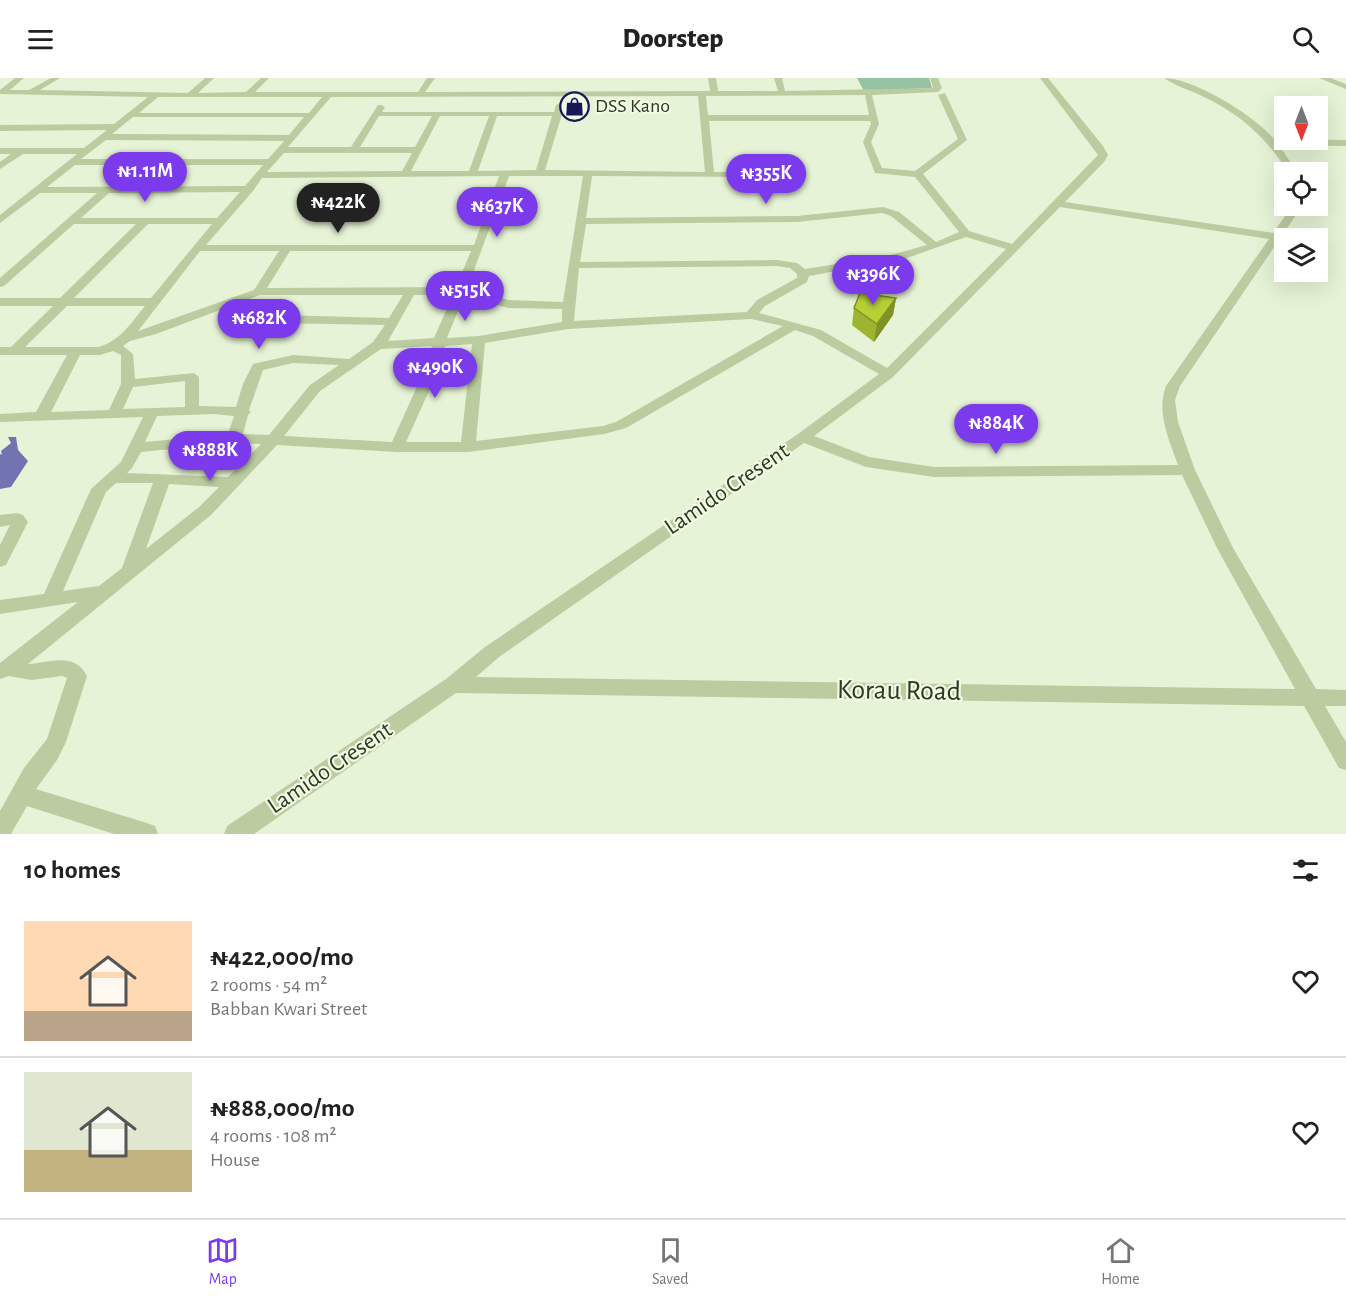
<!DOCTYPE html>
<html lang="en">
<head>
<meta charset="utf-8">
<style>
	body { margin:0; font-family:"Alegreya Sans",sans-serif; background:#f2f2f2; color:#222; height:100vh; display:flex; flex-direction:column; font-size:22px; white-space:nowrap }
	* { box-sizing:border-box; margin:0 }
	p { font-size:20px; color:#767676 }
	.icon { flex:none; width:33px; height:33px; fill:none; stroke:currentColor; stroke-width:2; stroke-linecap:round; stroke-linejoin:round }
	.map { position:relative; height:756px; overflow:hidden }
	.sheet { display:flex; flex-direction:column; background:#fff; flex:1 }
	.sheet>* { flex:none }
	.needle { width:39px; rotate:180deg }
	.buttons { position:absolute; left:1274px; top:18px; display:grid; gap:12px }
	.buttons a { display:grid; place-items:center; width:54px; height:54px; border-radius:0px; background:#fff; box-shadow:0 6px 24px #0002; font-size:30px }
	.price { position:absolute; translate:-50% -51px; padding:0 14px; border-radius:21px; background:#7c3aed; color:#fff; font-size:20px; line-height:39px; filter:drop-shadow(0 2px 3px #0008) }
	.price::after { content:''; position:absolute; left:50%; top:36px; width:18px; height:14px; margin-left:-9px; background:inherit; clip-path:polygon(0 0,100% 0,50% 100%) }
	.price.active { background:#222; color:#fff }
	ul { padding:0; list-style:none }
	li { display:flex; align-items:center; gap:18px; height:150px; padding:0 24px }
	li+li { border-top:2px solid #e0e0e0 }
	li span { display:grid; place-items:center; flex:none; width:168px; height:120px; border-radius:0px; color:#555 }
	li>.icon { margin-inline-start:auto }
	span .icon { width:72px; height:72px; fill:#fffc; stroke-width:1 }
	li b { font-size:26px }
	h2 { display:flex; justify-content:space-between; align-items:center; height:72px; padding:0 24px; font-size:26px }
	header { display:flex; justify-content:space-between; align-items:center; height:78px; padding:0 24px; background:#fff; font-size:27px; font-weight:800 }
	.tabs { display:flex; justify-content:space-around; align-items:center; height:84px; border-top:2px solid #e0e0e0; background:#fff; font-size:16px; color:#767676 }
	.tabs a { display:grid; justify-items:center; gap:3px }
	.tabs .active { color:#7c3aed }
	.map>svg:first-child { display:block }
</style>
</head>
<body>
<header><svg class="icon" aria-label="menu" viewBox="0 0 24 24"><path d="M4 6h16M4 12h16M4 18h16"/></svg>Doorstep<svg class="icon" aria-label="search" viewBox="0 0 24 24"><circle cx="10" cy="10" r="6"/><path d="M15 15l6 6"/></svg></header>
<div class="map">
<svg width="1346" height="756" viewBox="0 0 1346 756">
	<rect width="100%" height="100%" fill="#e6f3d6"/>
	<!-- green -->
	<path fill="#95c3a1" d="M 857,0 L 929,0 L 932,10 L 864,13 Z"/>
	<!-- water -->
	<path fill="#7274b2" d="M 8,359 L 16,359 L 18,372 L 28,383 L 11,409 L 0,411 L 0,376 L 2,377 L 1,373 L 11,365 Z"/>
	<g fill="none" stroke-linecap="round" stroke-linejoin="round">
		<!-- minor -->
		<path fill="#bbcca1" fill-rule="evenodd" d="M 15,0 L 24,0 L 10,12 L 29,12 L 51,0 L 60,0 L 40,12 L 188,15 L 205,0 L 214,0 L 198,15 L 246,14 L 261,0 L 269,0 L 255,14 L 418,14 L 427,0 L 435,0 L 425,14 L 710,13 L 708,0 L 716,0 L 718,13 L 778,13 L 774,0 L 782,0 L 785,13 L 933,10 L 930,0 L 938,0 L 942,10 L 938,14 L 872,17 L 879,46 L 871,64 L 882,90 L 915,93 L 958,61 L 938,17 L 945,15 L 967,62 L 923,96 L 969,153 L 1012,166 L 1098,77 L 1040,0 L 1048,0 L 1103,68 L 1108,77 L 1104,84 L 1065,124 L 1273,155 L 1292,128 L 1302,128 L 1180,308 L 1175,322 L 1178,344 L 1195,392 L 1233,470 L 1316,611 L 1346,612 L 1346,628 L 1325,628 L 1346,664 L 1346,692 L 1339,690 L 1304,628 L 456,615 L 254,756 L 224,756 L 227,748 L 446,601 L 485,569 L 798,356 L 879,296 L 813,258 L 795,252 L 626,350 L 604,356 L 468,374 L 397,374 L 277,367 L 211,437 L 28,586 C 50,585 74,573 87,598 L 66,664 L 57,682 L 36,711 L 147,745 L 155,748 L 158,756 L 114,756 L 27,728 L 11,756 L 0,756 L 0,733 L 24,690 L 47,661 L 67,600 L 62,598 L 31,602 L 9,598 L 0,601 L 0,585 L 78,524 L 0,536 L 0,522 L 44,516 L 91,411 L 121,384 L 143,339 L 0,344 L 0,336 L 36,334 L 67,277 L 0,277 L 0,269 L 11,269 L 53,228 L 0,228 L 0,220 L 60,220 L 136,146 L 74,146 L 4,208 L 0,209 L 0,200 L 97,115 L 40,115 L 0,145 L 0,137 L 77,76 L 23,76 L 0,91 L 0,84 L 11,76 L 0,76 L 0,70 L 84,70 L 107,52 L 0,53 L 0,47 L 114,46 L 148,19 L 0,16 L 0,12 ZM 865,17 L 869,37 L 708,37 L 706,18 ZM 698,18 L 705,94 L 545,92 L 562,36 L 564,27 L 560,25 L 556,27 L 554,34 L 382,34 L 385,29 L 381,27 L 378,27 L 351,69 L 288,69 L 331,19 ZM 158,19 L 322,19 L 309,35 L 139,35 ZM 379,38 L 432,38 L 415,69 L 360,69 ZM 440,38 L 489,38 L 469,93 L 411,93 ZM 497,38 L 552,38 L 536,92 L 478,93 ZM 133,39 L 304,39 L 289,57 L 112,56 ZM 709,43 L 870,43 L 871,46 L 863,64 L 875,95 L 915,99 L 959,154 L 936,164 L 899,134 L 883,129 L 797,138 L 586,140 L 592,98 L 759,99 L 761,97 L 756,94 L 714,94 ZM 106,62 L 284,63 L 268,81 L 81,81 ZM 284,75 L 412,75 L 402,93 L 267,94 ZM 75,87 L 263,87 L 245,108 L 47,109 ZM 499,98 L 474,167 L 206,167 L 253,113 L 262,100 ZM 509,98 L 583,98 L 563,224 L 508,222 L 467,211 ZM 240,114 L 217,140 L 81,140 L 109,115 ZM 1060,129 L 1269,161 L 1166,308 C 1156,335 1169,361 1178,387 L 934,389 L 869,379 L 814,358 L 893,299 ZM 882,135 L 891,138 L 927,167 L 887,178 L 805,191 L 797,185 L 777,182 L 580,184 L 586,146 L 797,144 ZM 148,146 L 212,146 L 151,220 L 74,220 ZM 966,159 L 1006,171 L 887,290 L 821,252 L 759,235 L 765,228 L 807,204 L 809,198 L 907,180 ZM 200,173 L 279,173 L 254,212 L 138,253 ZM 290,173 L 471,173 L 456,209 L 267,210 ZM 777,188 L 790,190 L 797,196 L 797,200 L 757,222 L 747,234 L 574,243 L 579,190 ZM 260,217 L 403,217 L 389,240 L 278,237 L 228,249 L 226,252 L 228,255 L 232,256 L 278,245 L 385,247 L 373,264 L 349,281 L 293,277 L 253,286 L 243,306 L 236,329 L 199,328 L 199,299 L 194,295 L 135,301 L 133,276 L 123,268 L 130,263 L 156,256 ZM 414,217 L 453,217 L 434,260 L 388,263 ZM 464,218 L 508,230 L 562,231 L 562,244 L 479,258 L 447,260 ZM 67,228 L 145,228 C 131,245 121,262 99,269 L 25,269 ZM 751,241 L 783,248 L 616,344 L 603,348 L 476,363 L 485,265 L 568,251 ZM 472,266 L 461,364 L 406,364 L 438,293 L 445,268 ZM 432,268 L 424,293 L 392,364 L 284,358 L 320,313 L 381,271 ZM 113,273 L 121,277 L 121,306 L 109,332 L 51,334 L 80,277 L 100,277 ZM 293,285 L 339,287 L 310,307 L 269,357 L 243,356 L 248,337 L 251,334 L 249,332 L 263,292 ZM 185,303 L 185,329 L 123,331 L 133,309 ZM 214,336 L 234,338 L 228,356 L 145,364 L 157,338 ZM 234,365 L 261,366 L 228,399 L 127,395 L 132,390 L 141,374 ZM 804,365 L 866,389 L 934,399 L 1182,397 L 1217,470 L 1295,611 L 476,599 L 499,579 ZM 116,405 L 153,405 L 122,490 L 99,508 L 63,513 L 106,414 ZM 169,406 L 219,409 L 199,429 L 146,471 Z
			M 1164,0 C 1194,0 1255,38 1274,61 L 1346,62 L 1346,68 L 1279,67 L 1297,94 L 1288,94 C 1266,59 1240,36 1202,18 C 1190,12 1175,8 1164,0 Z
			M 1319,0 L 1330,0 L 1346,6 L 1346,11 Z
			M 17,435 L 23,437 L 28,444 L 6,487 L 0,489 L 0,467 L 10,447 L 0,449 L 0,437 Z"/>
	</g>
	<!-- wall -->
	<path fill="#9db42e" d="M 896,220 L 893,237 L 874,264 L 852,247 L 854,230 Z"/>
	<!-- shaded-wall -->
	<path fill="#809225" d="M 896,220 L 893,237 L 874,264 L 877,246 Z"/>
	<!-- building -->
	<path fill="#b7d135" stroke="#809225" stroke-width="1.5" d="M 860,215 L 896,220 L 877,246 L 854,230 Z"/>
	<!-- icons -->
	<defs>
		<symbol id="shop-ring" viewBox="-11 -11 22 22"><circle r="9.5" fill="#effbe2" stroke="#17175a" stroke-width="1.5"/><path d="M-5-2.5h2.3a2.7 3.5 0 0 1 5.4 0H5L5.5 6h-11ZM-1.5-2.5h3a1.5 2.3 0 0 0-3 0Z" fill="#17175a"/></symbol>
	</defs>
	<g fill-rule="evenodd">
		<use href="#shop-ring" x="558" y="12" width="33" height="33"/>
	</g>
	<g text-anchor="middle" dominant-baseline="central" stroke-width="4.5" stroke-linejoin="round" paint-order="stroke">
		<!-- far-poi labels -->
		<g font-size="20" fill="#313525" stroke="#effbe2" text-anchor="start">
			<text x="595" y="28">DSS Kano</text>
		</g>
		<!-- street labels -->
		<g font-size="24" fill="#313525" stroke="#effbe2">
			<text transform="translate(727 411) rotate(-34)">Lamido Cresent</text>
			<text transform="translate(330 690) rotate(-34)">Lamido Cresent</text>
		</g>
		<!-- near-street labels -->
		<g font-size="28" fill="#313525" stroke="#effbe2">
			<text transform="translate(899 613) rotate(1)">Korau Road</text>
		</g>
	</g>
</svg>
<div class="buttons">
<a><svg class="needle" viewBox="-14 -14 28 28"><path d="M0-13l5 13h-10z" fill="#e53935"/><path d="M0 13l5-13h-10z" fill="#767676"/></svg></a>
<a><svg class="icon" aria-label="locate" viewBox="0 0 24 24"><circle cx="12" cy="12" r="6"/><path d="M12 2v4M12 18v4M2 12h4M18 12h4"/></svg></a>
<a><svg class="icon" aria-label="layers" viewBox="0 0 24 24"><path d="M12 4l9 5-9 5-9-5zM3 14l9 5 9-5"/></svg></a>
</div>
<b class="price" style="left:145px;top:125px">₦1.11M</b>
<b class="price" style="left:766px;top:127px">₦355K</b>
<b class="price active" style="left:338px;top:156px">₦422K</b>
<b class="price" style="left:497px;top:160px">₦637K</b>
<b class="price" style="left:873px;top:228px">₦396K</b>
<b class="price" style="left:465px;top:244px">₦515K</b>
<b class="price" style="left:259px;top:272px">₦682K</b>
<b class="price" style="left:435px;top:321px">₦490K</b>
<b class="price" style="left:996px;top:377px">₦884K</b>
<b class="price" style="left:210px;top:404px">₦888K</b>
</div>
<section class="sheet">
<h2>10 homes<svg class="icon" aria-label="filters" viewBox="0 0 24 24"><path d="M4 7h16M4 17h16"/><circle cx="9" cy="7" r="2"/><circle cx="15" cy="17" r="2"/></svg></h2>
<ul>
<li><span style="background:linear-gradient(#ffd9b3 75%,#b9a48a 0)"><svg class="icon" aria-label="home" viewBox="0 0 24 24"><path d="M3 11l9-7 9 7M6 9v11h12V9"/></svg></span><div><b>₦422,000/mo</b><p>2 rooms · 54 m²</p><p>Babban Kwari Street</p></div><svg class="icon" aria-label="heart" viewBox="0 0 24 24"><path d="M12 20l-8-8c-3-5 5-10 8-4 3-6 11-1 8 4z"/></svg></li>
<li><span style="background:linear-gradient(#dfe7d0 65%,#c2b280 0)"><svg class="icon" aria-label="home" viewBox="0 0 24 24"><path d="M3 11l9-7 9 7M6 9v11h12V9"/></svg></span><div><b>₦888,000/mo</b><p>4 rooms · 108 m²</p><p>House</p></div><svg class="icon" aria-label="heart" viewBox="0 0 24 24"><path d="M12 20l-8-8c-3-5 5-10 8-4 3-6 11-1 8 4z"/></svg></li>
</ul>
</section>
<nav class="tabs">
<a class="active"><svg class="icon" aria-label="map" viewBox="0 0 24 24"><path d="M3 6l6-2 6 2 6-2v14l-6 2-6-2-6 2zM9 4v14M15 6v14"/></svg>Map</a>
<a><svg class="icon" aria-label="saved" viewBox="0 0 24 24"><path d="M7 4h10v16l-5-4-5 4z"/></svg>Saved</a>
<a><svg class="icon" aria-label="home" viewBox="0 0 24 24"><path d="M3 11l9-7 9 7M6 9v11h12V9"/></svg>Home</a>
</nav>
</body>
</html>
